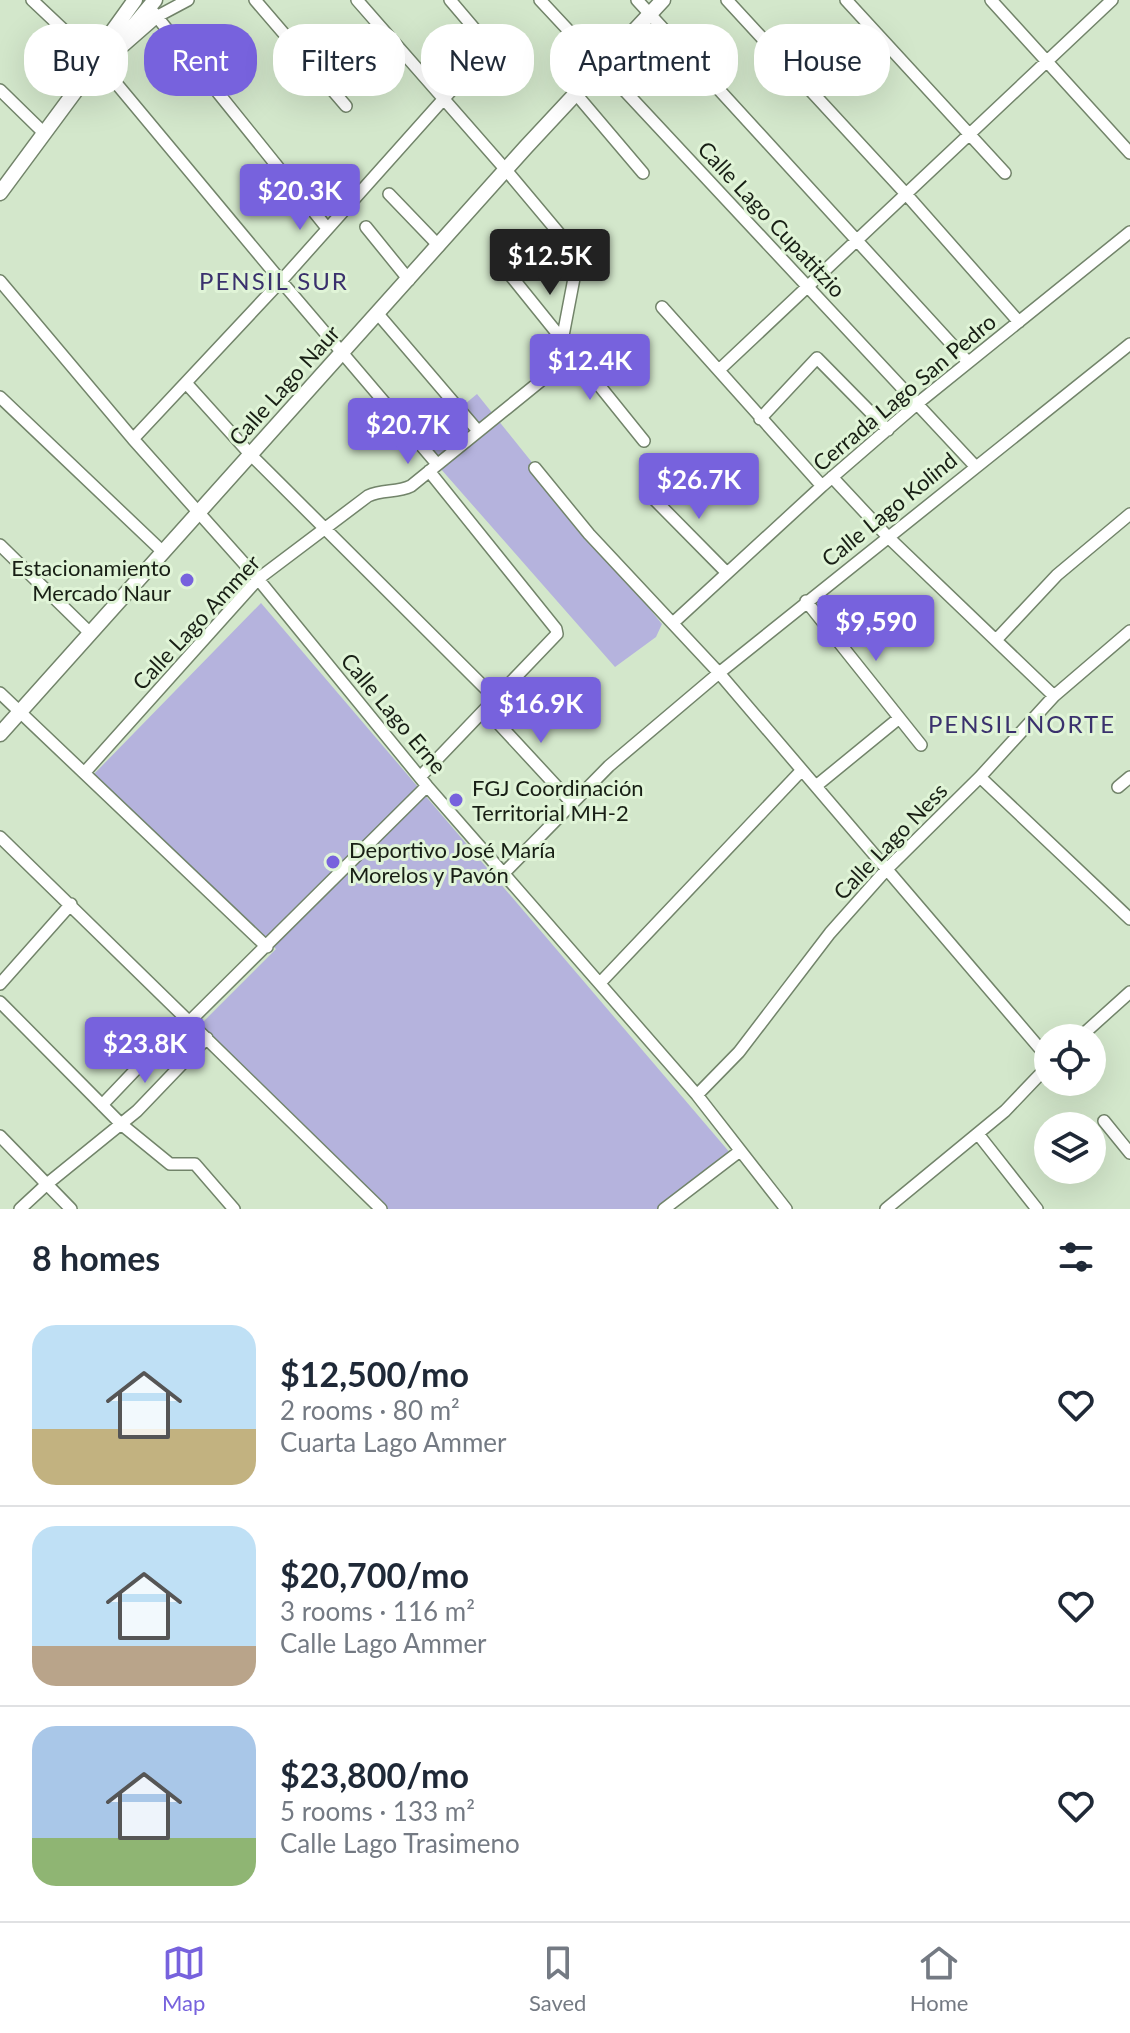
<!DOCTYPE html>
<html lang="en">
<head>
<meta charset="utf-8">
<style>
	body { margin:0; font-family:Lato,sans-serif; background:#f6f6f7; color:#1f2937; height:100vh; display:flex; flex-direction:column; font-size:30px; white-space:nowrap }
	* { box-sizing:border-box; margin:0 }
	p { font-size:26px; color:#747a83 }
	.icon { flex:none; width:44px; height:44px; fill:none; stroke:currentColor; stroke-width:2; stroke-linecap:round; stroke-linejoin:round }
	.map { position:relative; height:1209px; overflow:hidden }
	.sheet { display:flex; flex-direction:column; background:#fff; flex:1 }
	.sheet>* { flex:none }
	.top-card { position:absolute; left:24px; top:24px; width:1082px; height:72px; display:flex; gap:16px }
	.tools { position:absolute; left:1034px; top:1024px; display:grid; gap:16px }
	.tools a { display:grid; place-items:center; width:72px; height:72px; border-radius:50%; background:#fff; box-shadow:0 8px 32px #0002; font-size:40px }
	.price { position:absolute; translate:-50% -68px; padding:0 18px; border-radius:8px; background:#7762dd; color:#fff; font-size:26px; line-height:52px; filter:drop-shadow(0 2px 4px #0008) }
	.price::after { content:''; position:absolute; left:50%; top:48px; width:24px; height:18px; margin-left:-12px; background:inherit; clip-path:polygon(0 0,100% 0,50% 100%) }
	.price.on { background:#222; color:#fff }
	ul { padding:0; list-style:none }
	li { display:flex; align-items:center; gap:24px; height:200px; padding:0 32px }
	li+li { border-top:2px solid #e0e1e3 }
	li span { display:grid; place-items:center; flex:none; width:224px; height:160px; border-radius:24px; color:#555 }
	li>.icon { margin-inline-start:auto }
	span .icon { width:96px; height:96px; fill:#fffc; stroke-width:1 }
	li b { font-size:34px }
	h2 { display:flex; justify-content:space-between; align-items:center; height:96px; padding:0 32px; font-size:34px }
	.chip { padding:0 28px; border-radius:32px; background:#fff; box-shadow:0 8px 32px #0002; font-size:28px; line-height:72px }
	.chip.on { background:#7762dd; color:#fff }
	.tab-bar { display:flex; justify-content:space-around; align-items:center; height:112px; border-top:2px solid #e0e1e3; background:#fff; font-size:22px; color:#747a83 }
	.tab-bar a { display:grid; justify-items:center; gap:4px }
	.tab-bar .on { color:#7762dd }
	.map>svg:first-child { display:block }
</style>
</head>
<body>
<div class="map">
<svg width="1130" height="1209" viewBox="0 0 1130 1209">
	<rect width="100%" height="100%" fill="#d3e7cb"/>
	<!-- green -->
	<path fill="#b5b3dd" d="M 477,394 L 662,624 L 656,637 L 615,667 L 418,443 Z
		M 261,603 L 731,1154 L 659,1209 L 384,1209 L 199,1026 L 276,949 L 93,775 Z"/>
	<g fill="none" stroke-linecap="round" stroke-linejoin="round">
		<defs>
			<path id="minor" d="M 32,0 L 101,65 L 281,281 L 437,464
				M 255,0 L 346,106
				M 540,0 L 975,466
				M 637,0 L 968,362
				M 727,0 L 906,194 L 1019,322
				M 846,0 L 1005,173
				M 991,0 L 1130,153
				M 149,7 L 327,228
				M 118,51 L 158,16 L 188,0
				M 0,90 L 44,133
				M 576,94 L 643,173
				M 389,194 L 439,246
				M 366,227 L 409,280
				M 511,276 L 644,441
				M 0,281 L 133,439 L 258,579 L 427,786 L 697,1095 L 786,1209
				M 662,307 L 822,486
				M 378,314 L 478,431
				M 719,370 L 1112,0
				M 186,383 L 250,454 L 496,699
				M 0,397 L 163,552
				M 760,419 L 817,358 L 888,430
				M 133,439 L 281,281 L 490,47 L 450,0
				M 535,468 L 589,534 L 719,673 L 1048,1058
				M 832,477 L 888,537 L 1054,696
				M 647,492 L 727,573
				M 0,545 L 89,632
				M 806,601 L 921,745
				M 674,622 L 822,486 L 918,403 L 1130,232
				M 996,640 L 1057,575 L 1130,514
				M 0,693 L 267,947
				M 486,710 L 572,803
				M 85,772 L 258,579 L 368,496 C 382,489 397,493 411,486 L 543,379 L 557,362 L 562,341 L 575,273 L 572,252 L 563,238 L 506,170 L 357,0
				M 420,777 L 557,634 L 556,629 L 429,471
				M 980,777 L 1130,919
				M 816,786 L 898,719
				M 1118,787 L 1130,777
				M 0,837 L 381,1209
				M 503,874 L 609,766 L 719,673 L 1130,344
				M 600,983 L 802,770
				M 0,984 L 71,904
				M 0,1002 L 121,1124 L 170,1164 L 195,1164 L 234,1209
				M 190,1021 L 427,786
				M 1079,1038 L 1130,992
				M 697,1095 L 739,1052 L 830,933 L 886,870 L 980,777 L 1054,696 L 1130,631
				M 102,1105 L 163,1041
				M 1104,1121 L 1130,1153
				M 978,1134 L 1037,1209
				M 0,1136 L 71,1209
				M 20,1209 L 47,1184 L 137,1111 L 207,1038
				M 664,1209 L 740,1151
				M 886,1209 L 1005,1111 L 1048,1066"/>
			<path id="tertiary" d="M 88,74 L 101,65 L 155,0
				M 0,193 L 88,74 L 94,57 L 135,0
				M 0,734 L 526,147 L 663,0"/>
		</defs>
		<!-- minor casing -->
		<use href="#minor" stroke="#72846a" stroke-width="14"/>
		<!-- tertiary casing -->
		<use href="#tertiary" stroke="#72846a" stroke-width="17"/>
		<!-- minor -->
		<use href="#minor" stroke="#fff" stroke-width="11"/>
		<!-- tertiary -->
		<use href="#tertiary" stroke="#fff" stroke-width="14"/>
	</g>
	<!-- markers -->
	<g fill="#7762dd" stroke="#e0f4d7" stroke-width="3">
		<circle cx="187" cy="580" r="8"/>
		<circle cx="456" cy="800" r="8"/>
		<circle cx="333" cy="862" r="8"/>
	</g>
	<g text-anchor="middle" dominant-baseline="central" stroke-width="6" stroke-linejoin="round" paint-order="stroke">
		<!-- street labels -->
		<g font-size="22" fill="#181f15" stroke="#e0f4d7">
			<text transform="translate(772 219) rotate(47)">Calle Lago Cupatitzio</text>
			<text transform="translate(284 385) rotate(-48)">Calle Lago Naur</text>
			<text transform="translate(904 392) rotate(-40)">Cerrada Lago San Pedro</text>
			<text transform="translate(889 509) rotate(-39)">Calle Lago Kolind</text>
			<text transform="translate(196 622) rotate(-47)">Calle Lago Ammer</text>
			<text transform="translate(394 713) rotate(50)">Calle Lago Erne</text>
			<text transform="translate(890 841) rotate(-46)">Calle Lago Ness</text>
		</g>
		<!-- poi labels -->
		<g font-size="22" fill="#181f15" stroke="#e0f4d7" text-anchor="start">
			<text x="171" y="567" text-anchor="end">Estacionamiento<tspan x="171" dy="25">Mercado Naur</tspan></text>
			<text x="472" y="787">FGJ Coordinación<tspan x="472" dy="25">Territorial MH-2</tspan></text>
			<text x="349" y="849">Deportivo José María<tspan x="349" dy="25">Morelos y Pavón</tspan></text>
		</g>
		<!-- neighbourhood labels -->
		<g font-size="24" letter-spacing="2" fill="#3a316d" stroke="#e0f4d7">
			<text x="274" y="280">PENSIL SUR</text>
			<text x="1022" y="723">PENSIL NORTE</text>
		</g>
	</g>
</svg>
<div class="tools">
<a><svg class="icon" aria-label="locate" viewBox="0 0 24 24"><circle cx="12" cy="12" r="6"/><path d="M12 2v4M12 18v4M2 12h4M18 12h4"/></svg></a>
<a><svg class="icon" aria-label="layers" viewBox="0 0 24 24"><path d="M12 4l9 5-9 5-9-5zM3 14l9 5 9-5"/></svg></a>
</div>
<b class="price" style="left:300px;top:232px">$20.3K</b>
<b class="price on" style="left:550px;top:297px">$12.5K</b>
<b class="price" style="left:590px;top:402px">$12.4K</b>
<b class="price" style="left:408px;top:466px">$20.7K</b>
<b class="price" style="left:699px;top:521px">$26.7K</b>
<b class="price" style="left:876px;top:663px">$9,590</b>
<b class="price" style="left:541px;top:745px">$16.9K</b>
<b class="price" style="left:145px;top:1085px">$23.8K</b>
<div class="top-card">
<a class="chip">Buy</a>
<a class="chip on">Rent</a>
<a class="chip">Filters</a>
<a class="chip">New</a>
<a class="chip">Apartment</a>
<a class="chip">House</a>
</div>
</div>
<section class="sheet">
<h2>8 homes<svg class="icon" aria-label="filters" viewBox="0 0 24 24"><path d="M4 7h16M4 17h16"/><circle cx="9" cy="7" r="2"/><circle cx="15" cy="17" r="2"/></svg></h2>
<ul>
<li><span style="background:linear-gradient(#bfe0f5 65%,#c2b280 0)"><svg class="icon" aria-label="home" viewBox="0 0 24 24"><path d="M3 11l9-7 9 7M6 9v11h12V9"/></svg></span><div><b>$12,500/mo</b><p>2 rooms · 80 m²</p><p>Cuarta Lago Ammer</p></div><svg class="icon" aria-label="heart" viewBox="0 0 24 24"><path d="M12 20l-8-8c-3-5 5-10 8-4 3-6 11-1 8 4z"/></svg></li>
<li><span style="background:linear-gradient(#bfe0f5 75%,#b9a48a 0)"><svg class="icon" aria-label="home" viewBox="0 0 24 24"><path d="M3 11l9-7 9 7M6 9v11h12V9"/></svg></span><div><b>$20,700/mo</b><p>3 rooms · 116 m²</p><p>Calle Lago Ammer</p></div><svg class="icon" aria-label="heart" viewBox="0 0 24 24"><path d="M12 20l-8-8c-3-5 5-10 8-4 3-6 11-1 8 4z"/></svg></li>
<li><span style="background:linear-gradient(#a9c7e8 70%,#8fb573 0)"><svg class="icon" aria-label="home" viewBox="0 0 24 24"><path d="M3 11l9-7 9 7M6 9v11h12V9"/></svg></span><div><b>$23,800/mo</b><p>5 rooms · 133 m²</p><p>Calle Lago Trasimeno</p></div><svg class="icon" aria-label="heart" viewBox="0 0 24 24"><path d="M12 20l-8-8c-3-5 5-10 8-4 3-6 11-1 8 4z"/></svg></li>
</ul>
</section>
<nav class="tab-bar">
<a class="on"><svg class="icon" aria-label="map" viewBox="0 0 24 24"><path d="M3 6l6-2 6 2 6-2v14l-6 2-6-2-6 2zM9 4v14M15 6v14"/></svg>Map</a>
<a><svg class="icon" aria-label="saved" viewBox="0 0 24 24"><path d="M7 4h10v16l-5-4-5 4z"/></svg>Saved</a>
<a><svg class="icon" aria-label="home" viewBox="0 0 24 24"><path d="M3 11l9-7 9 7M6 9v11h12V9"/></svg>Home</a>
</nav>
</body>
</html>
